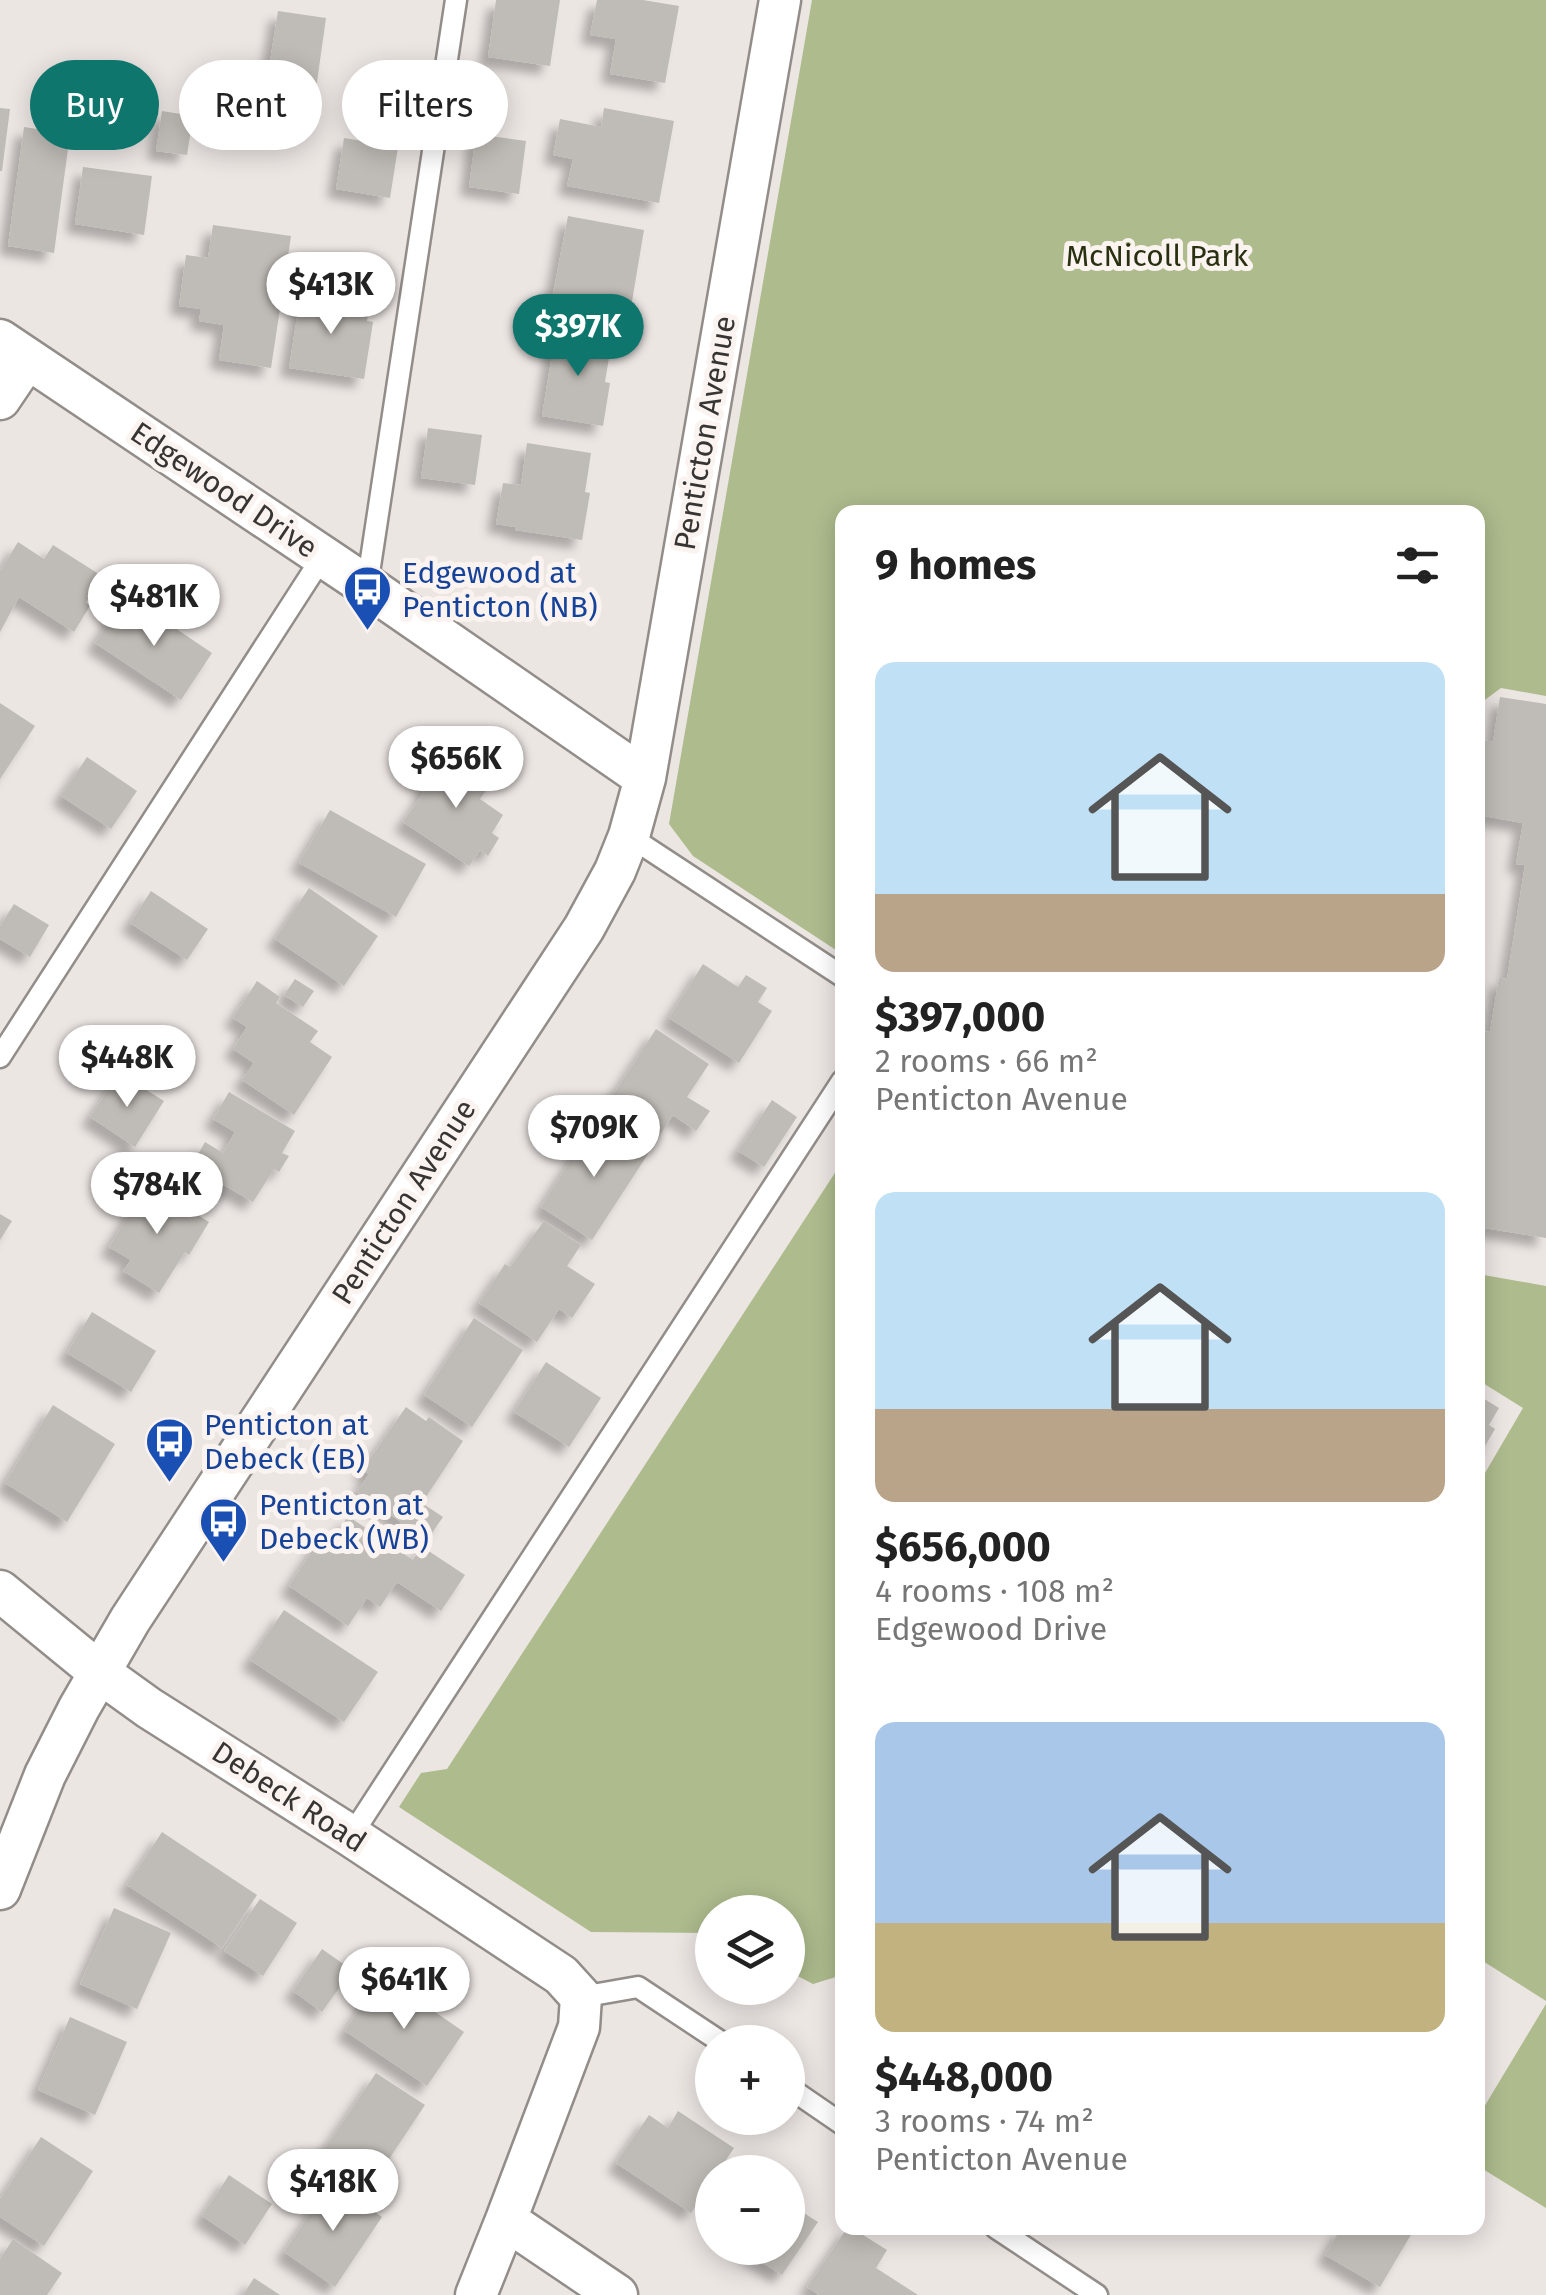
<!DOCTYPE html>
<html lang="en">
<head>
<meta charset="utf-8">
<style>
	body { margin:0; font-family:"Fira Sans",sans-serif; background:#f6f6f6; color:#222; height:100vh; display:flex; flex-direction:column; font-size:38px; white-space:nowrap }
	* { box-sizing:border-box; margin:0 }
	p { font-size:32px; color:#767676 }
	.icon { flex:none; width:55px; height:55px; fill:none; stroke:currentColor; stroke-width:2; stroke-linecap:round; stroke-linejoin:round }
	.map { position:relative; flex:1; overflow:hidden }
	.sheet { position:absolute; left:835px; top:505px; width:650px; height:1730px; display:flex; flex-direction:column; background:#fff; border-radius:20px; box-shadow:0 5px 25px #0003 }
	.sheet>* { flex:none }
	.top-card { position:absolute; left:30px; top:60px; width:655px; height:90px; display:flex; gap:20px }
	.fabs { position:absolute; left:695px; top:1895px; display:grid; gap:20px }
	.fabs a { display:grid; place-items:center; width:110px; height:110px; border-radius:50%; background:#fff; box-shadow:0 5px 25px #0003; font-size:50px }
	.price { position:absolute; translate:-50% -85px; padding:0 22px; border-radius:35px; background:#fff; color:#222; font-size:32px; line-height:65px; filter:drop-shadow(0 2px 5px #0008) }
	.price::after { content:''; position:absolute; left:50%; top:60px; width:30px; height:22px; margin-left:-15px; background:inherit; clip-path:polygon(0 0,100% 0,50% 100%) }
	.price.current { background:#0f766e; color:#fff }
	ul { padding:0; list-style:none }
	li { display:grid; align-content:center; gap:20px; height:530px; padding:0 40px }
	li span { display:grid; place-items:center; height:310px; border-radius:20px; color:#555 }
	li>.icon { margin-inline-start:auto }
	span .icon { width:180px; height:180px; fill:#fffc; stroke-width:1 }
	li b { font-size:42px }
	h2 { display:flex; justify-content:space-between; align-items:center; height:120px; padding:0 40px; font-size:42px }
	.pill { padding:0 35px; border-radius:45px; background:#fff; box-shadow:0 5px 25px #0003; font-size:35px; line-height:90px }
	.pill.current { background:#0f766e; color:#fff }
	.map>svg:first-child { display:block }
</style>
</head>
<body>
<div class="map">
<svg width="1546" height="2295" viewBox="0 0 1546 2295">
	<defs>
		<filter id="shadow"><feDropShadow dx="-9" dy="9" stdDeviation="5" flood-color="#0004"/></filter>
	</defs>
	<rect width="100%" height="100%" fill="#ece6e3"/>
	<!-- green -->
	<path fill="#adbb8d" d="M 812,0 L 1546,0 L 1546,696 L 1501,688 L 1478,705 L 1478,512 L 842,512 L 842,954 L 693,856 L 669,824 Z
		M 842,1162 L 842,1966 L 836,1977 L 813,1984 L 788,1971 L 788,1912 L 712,1912 L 712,1933 L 591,1932 L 399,1807 L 421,1773 L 447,1769 Z
		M 1478,1274 L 1546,1286 L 1546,2001 L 1478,1958 L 1478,1485 L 1523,1408 L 1478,1380 Z
		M 1546,2004 L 1546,2208 L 1478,2166 L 1478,2117 Z"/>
	<!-- building -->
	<path fill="#bfbbb6" filter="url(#shadow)" d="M 496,0 L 560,0 L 550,66 L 488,57 Z
		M 597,0 L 643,0 L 679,6 L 665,83 L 610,74 L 616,39 L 590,35 Z
		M 278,11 L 326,18 L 316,89 L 267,81 Z
		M 0,108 L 10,109 L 2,171 L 0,171 Z
		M 604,108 L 674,121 L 659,203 L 567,186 L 573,159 L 553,155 L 560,119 L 601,127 Z
		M 162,111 L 193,116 L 187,155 L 156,151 Z
		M 24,127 L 70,134 L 54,253 L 8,246 Z
		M 476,134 L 526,141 L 519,194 L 469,187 Z
		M 344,138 L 398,147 L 390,198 L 336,189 Z
		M 83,167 L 152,176 L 144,235 L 75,224 Z
		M 568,216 L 644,230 L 627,331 L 568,321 L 570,308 L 551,304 Z
		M 213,225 L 291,236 L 271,368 L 219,360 L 224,325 L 199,321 L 201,309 L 179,306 L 186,255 L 208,258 Z
		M 304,291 L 345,297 L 344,306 L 369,310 L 367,321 L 373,322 L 364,379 L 289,368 L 298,311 L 301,311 Z
		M 556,330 L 612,339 L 605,382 L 610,383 L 603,426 L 542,416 Z
		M 428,428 L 482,435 L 475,485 L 421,478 Z
		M 527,443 L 591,453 L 585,492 L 590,493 L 582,540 L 515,530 L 515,527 L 496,524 L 503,483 L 521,485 Z
		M 18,542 L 44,559 L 53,545 L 102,576 L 86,602 L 90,606 L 74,632 L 19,597 L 0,632 L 0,571 Z
		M 123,600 L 144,614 L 147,609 L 212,653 L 181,700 L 95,643 Z
		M 1500,697 L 1546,704 L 1546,1238 L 1478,1227 L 1478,1031 L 1490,1032 L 1499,978 L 1507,979 L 1525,865 L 1516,864 L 1523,823 L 1478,815 L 1478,739 L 1493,742 Z
		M 0,703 L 35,726 L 0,779 Z
		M 450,753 L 492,782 L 480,799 L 503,815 L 492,833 L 499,838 L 488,856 L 480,850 L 469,866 L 403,822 L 424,792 L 421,790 L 437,765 L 441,767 Z
		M 87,757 L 137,791 L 111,829 L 61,796 Z
		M 330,810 L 426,864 L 396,917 L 299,863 Z
		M 309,888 L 378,936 L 344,986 L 275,939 Z
		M 151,891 L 208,929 L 187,960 L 130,923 Z
		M 14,904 L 49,925 L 30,957 L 0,939 L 0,926 Z
		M 703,964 L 738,987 L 746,975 L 767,988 L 758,1002 L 772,1011 L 739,1063 L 669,1018 Z
		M 295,979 L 314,991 L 303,1007 L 284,995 Z
		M 257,981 L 280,997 L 276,1003 L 318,1031 L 310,1042 L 332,1057 L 294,1115 L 242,1080 L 254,1063 L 233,1049 L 247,1027 L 233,1018 Z
		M 656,1029 L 709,1064 L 687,1097 L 710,1111 L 696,1131 L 673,1115 L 654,1144 L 603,1110 Z
		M 119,1073 L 164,1101 L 135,1147 L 90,1117 Z
		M 229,1092 L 295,1131 L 282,1153 L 289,1156 L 279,1172 L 274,1169 L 253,1202 L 191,1166 L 205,1142 L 223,1153 L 235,1132 L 213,1119 Z
		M 772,1100 L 797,1117 L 764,1167 L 738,1151 Z
		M 596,1120 L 648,1154 L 592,1240 L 541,1207 Z
		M 147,1184 L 209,1222 L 189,1255 L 185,1252 L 159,1293 L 123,1271 L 131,1260 L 109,1247 Z
		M 0,1214 L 12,1221 L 0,1240 Z
		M 544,1221 L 581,1245 L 567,1266 L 595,1284 L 572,1318 L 559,1309 L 537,1342 L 479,1303 L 505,1264 L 510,1267 Z
		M 92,1312 L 156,1351 L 131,1392 L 67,1353 Z
		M 474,1318 L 523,1350 L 472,1427 L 424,1395 Z
		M 546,1362 L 601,1398 L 569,1447 L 514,1412 Z
		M 1478,1395 L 1499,1408 L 1489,1425 L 1495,1429 L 1478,1458 Z
		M 53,1405 L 115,1444 L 67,1522 L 5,1483 Z
		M 406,1407 L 426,1421 L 429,1417 L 463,1441 L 422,1503 L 443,1517 L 425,1543 L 399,1525 L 401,1522 L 357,1492 L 369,1474 L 362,1470 Z
		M 348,1516 L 413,1560 L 421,1546 L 465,1575 L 441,1611 L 397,1582 L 380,1607 L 367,1598 L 348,1626 L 289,1586 L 321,1537 L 330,1543 Z
		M 284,1610 L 378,1672 L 344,1722 L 250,1660 Z
		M 162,1832 L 257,1895 L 222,1948 L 127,1885 Z
		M 260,1899 L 297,1923 L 263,1976 L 224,1951 Z
		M 114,1908 L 171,1933 L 137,2009 L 80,1984 Z
		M 322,1949 L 352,1970 L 322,2012 L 293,1991 Z
		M 379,1979 L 422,2008 L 425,2005 L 464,2032 L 427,2086 L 345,2031 Z
		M 70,2017 L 127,2042 L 95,2115 L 38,2090 Z
		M 376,2073 L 425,2105 L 375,2180 L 325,2148 Z
		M 678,2111 L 734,2148 L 718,2172 L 712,2172 L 712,2181 L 691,2213 L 616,2163 L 649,2115 L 668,2128 Z
		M 41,2137 L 93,2171 L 44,2246 L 0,2217 L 0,2199 Z
		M 229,2175 L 272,2204 L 245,2245 L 202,2216 Z
		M 331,2182 L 382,2217 L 335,2287 L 284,2252 Z
		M 788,2183 L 797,2189 L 788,2203 L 818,2222 L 782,2275 L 740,2248 L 788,2248 Z
		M 847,2228 L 852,2228 L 887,2250 L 876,2268 L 918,2295 L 819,2295 L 807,2287 Z
		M 1341,2228 L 1415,2228 L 1380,2287 L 1325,2255 Z
		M 13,2239 L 62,2273 L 47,2295 L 0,2295 L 0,2259 Z
		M 254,2278 L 280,2295 L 243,2295 Z"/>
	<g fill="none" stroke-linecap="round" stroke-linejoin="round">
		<defs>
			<path id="lane" d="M 367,586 L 456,0
				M 629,836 L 842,976
				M 0,1057 L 323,556
				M 351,1836 L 842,1081
				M 581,1997 L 638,1987 L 721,2042
				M 788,2087 L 842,2124
				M 996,2228 L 1097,2295"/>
			<path id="street" d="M 0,340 L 367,586 L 645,778
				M 0,399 L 27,359
				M 0,1591 L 99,1672 L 149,1708 L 351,1836 L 561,1975 L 581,1997 L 579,2027 L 506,2220
				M 0,1889 L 45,1775 L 79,1708 L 130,1620 L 584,928 L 615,871 L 629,836 L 645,778 L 780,0
				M 476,2295 L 506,2220 L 617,2295"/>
		</defs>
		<!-- lane casing -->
		<use href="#lane" stroke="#938d8a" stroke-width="25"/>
		<!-- street casing -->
		<use href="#street" stroke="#938d8a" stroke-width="45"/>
		<!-- lane -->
		<use href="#lane" stroke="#fff" stroke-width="20"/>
		<!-- street -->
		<use href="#street" stroke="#fff" stroke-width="40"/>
	</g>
	<!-- icons -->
	<defs>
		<symbol id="bus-pin" viewBox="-11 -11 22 30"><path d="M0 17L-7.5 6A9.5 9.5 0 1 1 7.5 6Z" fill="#1a4fb4" stroke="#faf3f0"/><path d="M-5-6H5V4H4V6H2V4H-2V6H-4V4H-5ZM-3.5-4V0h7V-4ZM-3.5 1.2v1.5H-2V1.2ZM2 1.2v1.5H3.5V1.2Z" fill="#fff"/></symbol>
	</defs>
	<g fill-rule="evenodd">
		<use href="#bus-pin" x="340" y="562" width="55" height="75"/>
		<use href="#bus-pin" x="142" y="1414" width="55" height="75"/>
		<use href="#bus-pin" x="196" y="1494" width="55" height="75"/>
	</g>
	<g text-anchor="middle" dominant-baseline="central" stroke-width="10" stroke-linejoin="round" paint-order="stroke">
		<!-- park labels -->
		<g font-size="30" fill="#283010" stroke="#faf3f0">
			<text x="1157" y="256">McNicoll Park</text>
		</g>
		<!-- street labels -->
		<g font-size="30" fill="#373534" stroke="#faf3f0">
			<text transform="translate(705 433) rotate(-80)">Penticton Avenue</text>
			<text transform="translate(224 490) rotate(34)">Edgewood Drive</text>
			<text transform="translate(404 1202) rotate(-57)">Penticton Avenue</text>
			<text transform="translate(289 1797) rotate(33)">Debeck Road</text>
		</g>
		<!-- transit labels -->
		<g font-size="30" fill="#164399" stroke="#faf3f0" text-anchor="start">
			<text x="402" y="573">Edgewood at<tspan x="402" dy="34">Penticton (NB)</tspan></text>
			<text x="204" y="1425">Penticton at<tspan x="204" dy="34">Debeck (EB)</tspan></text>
			<text x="259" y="1505">Penticton at<tspan x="259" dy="34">Debeck (WB)</tspan></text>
		</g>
	</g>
</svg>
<div class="fabs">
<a><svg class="icon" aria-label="layers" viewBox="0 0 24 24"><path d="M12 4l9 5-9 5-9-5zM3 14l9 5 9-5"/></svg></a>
<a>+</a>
<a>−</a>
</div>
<b class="price" style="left:331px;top:337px">$413K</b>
<b class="price current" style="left:578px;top:379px">$397K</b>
<b class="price" style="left:154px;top:649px">$481K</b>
<b class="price" style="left:456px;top:811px">$656K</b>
<b class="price" style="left:127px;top:1110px">$448K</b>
<b class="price" style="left:594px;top:1180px">$709K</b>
<b class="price" style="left:157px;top:1237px">$784K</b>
<b class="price" style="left:404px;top:2032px">$641K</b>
<b class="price" style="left:333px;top:2234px">$418K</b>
<div class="top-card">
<a class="pill current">Buy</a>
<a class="pill">Rent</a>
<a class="pill">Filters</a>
</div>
<section class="sheet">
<h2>9 homes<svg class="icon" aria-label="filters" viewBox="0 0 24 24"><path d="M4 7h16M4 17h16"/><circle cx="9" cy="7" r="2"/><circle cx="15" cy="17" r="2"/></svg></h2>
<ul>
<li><span style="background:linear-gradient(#bfe0f5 75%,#b9a48a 0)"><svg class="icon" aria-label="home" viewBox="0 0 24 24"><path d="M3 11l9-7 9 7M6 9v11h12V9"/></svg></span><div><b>$397,000</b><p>2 rooms · 66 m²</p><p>Penticton Avenue</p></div></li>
<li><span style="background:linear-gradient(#bfe0f5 70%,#b9a48a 0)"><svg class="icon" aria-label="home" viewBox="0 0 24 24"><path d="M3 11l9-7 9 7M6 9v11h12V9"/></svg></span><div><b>$656,000</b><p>4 rooms · 108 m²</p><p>Edgewood Drive</p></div></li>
<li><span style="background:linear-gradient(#a9c7e8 65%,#c2b280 0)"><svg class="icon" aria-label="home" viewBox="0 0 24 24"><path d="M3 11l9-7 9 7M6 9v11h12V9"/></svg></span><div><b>$448,000</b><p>3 rooms · 74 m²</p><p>Penticton Avenue</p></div></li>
</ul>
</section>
</div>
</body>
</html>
